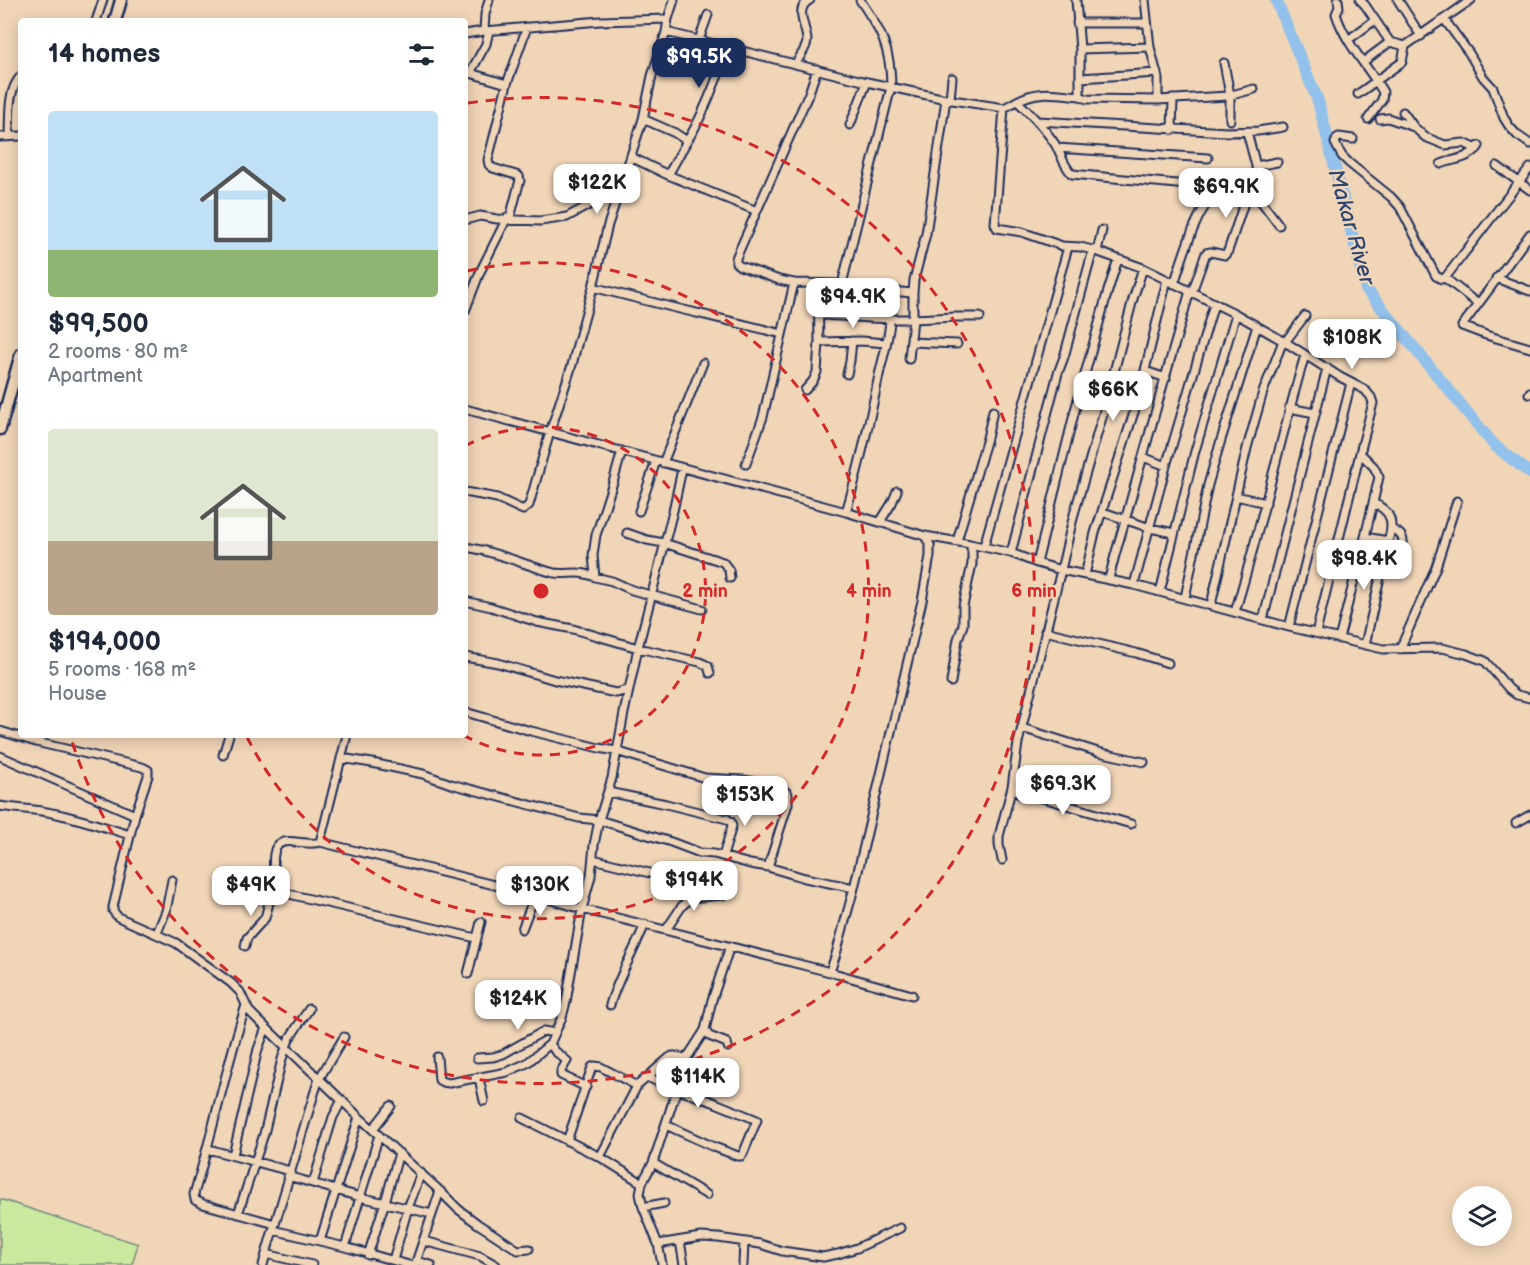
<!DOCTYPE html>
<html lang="en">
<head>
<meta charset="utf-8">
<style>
	body { margin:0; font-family:"Balsamiq Sans",sans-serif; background:#f6f6f7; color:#1f2937; height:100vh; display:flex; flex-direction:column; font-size:22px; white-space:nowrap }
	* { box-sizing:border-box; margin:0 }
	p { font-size:20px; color:#747a83 }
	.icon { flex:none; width:33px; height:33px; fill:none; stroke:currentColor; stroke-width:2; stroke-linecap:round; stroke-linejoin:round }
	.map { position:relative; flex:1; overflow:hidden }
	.panel { position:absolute; left:18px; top:18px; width:450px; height:720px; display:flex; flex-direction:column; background:#fff; border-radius:6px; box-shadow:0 3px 15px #0003 }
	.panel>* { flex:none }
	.controls { position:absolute; left:1452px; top:1186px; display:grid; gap:12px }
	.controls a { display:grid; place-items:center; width:60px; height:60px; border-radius:50%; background:#fff; box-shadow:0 3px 15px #0003; font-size:30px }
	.price { position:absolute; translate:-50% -51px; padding:0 14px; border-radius:12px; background:#fff; color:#222; font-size:20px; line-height:39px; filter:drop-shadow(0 2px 3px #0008) }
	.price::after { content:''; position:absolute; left:50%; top:36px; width:18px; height:14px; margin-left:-9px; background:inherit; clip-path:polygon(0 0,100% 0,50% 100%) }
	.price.selected { background:#1b2f5e; color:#fff }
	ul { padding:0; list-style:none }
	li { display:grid; align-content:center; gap:12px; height:318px; padding:0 30px }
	li span { display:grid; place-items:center; height:186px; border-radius:6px; color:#555 }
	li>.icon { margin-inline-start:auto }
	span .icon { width:108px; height:108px; fill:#fffc; stroke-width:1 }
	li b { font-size:26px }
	h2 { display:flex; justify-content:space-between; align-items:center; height:72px; padding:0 30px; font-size:26px }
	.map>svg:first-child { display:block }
</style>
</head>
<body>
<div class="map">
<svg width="1530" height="1265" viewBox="0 0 1530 1265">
	<rect width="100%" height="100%" fill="#f1d5b7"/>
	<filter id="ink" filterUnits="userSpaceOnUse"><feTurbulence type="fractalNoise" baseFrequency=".0167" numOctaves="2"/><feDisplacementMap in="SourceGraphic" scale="12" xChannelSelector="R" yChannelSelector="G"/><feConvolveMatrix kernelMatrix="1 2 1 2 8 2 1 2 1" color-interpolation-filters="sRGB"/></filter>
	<g filter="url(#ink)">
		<!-- green -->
		<path fill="#cbe89f" stroke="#738c7e" stroke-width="1.5" d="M 0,1199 L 138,1244 L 132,1265 L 0,1265 Z"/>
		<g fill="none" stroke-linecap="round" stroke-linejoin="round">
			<!-- river -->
			<path stroke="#92c1ec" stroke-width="12" d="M 1276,0 L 1318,101 L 1366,289 L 1494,445 L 1530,473"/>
			<defs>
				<path id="minor" d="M 489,0 L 485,14 L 484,31 L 600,21 L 668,19 L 674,0
					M 1076,0 L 1080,49 L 1080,96 C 1057,94 1038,89 1017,101 C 1032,115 1047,130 1058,149 C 1062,158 1065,167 1072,174 L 1208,187 L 1213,189 L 1217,194
					M 1145,0 L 1150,47
					M 1338,0 L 1339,7 L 1336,14 C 1344,39 1362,60 1376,81 L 1402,62 L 1405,46 L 1471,0
					M 1360,0 L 1365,5 L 1390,42 L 1405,46
					M 1398,0 L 1421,36
					M 1444,19 L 1469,53 L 1483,77 L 1493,88 L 1504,118 L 1509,126 L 1517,135 L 1530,144
					M 96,21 L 103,0
					M 1077,23 L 1147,23
					M 666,32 L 867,82 L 946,99 L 1004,108 L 1017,101
					M 465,34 L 484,31
					M 699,40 L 708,15
					M 1348,40 L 1375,20
					M 1363,62 L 1390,42
					M 1224,63 L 1230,95 L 1230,120
					M 796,64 C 799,57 807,48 807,41 C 807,27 793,9 810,0
					M 817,69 L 809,93 L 736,258 L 736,263 L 740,266 L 779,280 L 794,283 L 842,284 L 865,289 L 913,293
					M 465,72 L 470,73 L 486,44 L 489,31
					M 470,73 L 507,84
					M 1080,78 L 1157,73
					M 1358,94 L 1376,81 L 1383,92 L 1382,100 L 1368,119
					M 1080,96 L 1087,99 L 1158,100 L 1158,78 L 1150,47 L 1080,49
					M 950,99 L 952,78
					M 1158,100 L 1228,96 L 1254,89
					M 1004,108 L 995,224 L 997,228 L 1022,232 L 1062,246 L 1080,247 L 1093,250 L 1143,268 L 1236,314 L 1285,342 L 1340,377 L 1365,390 L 1371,397 L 1373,403 L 1360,453 L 1374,467 L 1379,477 L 1365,537 L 1388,541 L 1365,645
					M 1403,112 L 1414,127 L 1425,137 L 1445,145 L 1464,143 L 1477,149
					M 643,119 L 675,133 L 687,141 L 668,175
					M 1380,119 L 1388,118 L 1414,127
					M 1038,121 L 1227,132 L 1258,131 L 1283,127
					M 850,125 L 867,82
					M 1172,130 L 1173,99
					M 9,136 C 10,116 7,91 21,76
					M 0,137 L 21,136
					M 1353,139 L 1339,137 L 1337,138 L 1335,143 L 1342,156 L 1349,163 L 1391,197 L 1400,207 L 1436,276 L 1442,279 L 1445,278 L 1530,168
					M 687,141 C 706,112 715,78 730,48
					M 1057,148 L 1208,158
					M 631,157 L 668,175 L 757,211
					M 1441,164 C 1456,158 1468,160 1479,146
					M 1256,166 L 1277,162
					M 1497,166 L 1530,190
					M 1257,196 L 1279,225
					M 510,218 L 520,180 L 519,176 L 493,168 L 489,165 L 488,160 L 507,84 L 527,27
					M 465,220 L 480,216 L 497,219 L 540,221 L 554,219 L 567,217 L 602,198 L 618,193
					M 1530,234 L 1462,326 L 1486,335 L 1530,348
					M 1097,251 L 1102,230
					M 1445,278 L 1478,304
					M 1496,278 L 1530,291
					M 842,284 L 891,87 C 891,48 881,31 860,0
					M 1174,284 C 1182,261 1197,205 1217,194 C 1230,195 1247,201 1259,195 L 1256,166 L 1247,132
					M 593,287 C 656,304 719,318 782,334
					M 1192,292 L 1206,253 L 1211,252 L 1225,255 L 1228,251 L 1246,197
					M 465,311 L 480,272 L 507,218
					M 819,315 C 851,316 882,320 913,319 L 913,293 L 914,280 L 926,234 L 946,99
					M 819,342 L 862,341 L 886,343
					M 911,342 L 957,344
					M 1285,342 L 1305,316
					M 909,359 L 913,319 L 956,317 L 980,317
					M 1145,371 L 1166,378
					M 847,374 L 850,361 L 852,341
					M 805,390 L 813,381 L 817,372 L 819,342 L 818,284
					M 1529,394 L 1530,392
					M 1289,408 L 1315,413
					M 465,409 L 846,512 L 925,536 L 970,544 L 1011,553 L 1037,563 L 1061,570 L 1134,585 L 1289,627 L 1383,649 L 1442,648 L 1466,654 L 1485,661 L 1509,689 L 1517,695 L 1530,698
					M 622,451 L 614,479 L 596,535 L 593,555 L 595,577 L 612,581 L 632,590 L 702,609
					M 1143,457 L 1166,466
					M 663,463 L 703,363
					M 746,464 L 763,417 L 794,283
					M 465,492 L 497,498 L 523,510 L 529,505 L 550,432 L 572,365 L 577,345 L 593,287 L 608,225 L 643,119 L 652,76 L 666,32 L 668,19
					M 1236,496 L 1266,503
					M 1373,503 C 1392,511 1394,523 1388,541
					M 639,511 L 656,461
					M 846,512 C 859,468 869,424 878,380 C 882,360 889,340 890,320
					M 1103,512 L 1150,528 L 1174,533
					M 880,522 L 892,503 L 897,491
					M 1391,529 C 1400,533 1404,536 1403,546
					M 627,533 L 647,540 L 664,543 L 723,562 L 729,570 L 730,578
					M 957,541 L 987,438 L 993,411
					M 984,546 L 1068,247
					M 465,547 C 496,551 524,565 554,573 C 562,574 569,573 577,573 C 583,573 590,575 595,577
					M 1011,553 L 1058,373 L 1064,357 L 1093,250
					M 1037,563 L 1074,414 L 1107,294 L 1118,259
					M 1085,575 L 1095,533 L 1137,403 L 1167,280
					M 1109,579 C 1115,552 1124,526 1131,499 C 1150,430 1170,360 1190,291
					M 1134,585 L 1166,466 L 1214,304
					M 1160,592 L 1195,451 L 1236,314
					M 1185,598 L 1208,485 L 1221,440 L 1257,326
					M 465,601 L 491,607 L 537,622 L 573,629 L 638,648 L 700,662 L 708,666 L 710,673
					M 1211,605 L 1247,448 L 1263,392 L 1283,341
					M 1235,612 C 1261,527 1280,440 1305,355
					M 1263,620 L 1327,368
					M 1289,627 L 1351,383
					M 1045,631 L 1136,653 L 1168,663
					M 1316,633 L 1360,453
					M 1339,639 L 1365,537
					M 1400,649 L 1436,567 L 1457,501
					M 465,657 L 498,663 L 555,680 L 616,693 L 628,690
					M 951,682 L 958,639 L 963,625 L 963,606 L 972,564 L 972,552 L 970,544
					M 465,712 L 531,731 L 599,748 L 616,751 L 705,778 L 743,780 L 775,785 L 782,788 L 788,794 L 788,804 L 768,867
					M 1022,728 L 1098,752 L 1144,762
					M 0,731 L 36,742 L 142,767 L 148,770 L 148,776 L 135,815 L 113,907 L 113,911 L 118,917 L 176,943 L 231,983 L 240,992 L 249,1011 L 258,1020 L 359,1117 L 440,1191 L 415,1265
					M 347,735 L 320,842 L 535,895 L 582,909 L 830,972
					M 223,755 L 229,735
					M 0,756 L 135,815
					M 341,758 L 372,763 L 423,774 L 451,784 L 579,818 L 599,820 L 671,842 L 700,853 L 714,854 L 750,864 L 768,867 L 805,878 L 854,888
					M 1012,787 L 1020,794 L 1043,798 L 1131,824
					M 608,792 L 666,804 L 727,819 L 731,822 L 732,826 L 723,856
					M 0,806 C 17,809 35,809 52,813 C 79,818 104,827 130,835
					M 1516,823 L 1530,815
					M 320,842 C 305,848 277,831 274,854 C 272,865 276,876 273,888 L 293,895 L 476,938
					M 593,859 L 666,877
					M 1002,860 L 999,845 L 999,836 L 1012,787 L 1018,743 L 1061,570 L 1074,514 L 1103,414 L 1133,299 L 1143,268
					M 522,929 L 535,895
					M 666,930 L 682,906 L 691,898 L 723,895
					M 157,933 L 166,911 L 172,880
					M 245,946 L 247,938 L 265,918 L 273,888
					M 468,974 L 481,922
					M 912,995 L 830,972 L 836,954 L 854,888 L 922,601 L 930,556 L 930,545 L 925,536
					M 246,1005 C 226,1067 213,1132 194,1194 L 195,1200 L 203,1204 L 275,1224 L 314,1094 L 319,1079 L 344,1037
					M 610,1005 C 618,977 634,952 645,924
					M 705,1030 L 709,1036 L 727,1043 L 728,1047
					M 550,1044 L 555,1051 L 567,1061 L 561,1071 L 561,1075 L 586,1087
					M 437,1057 L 439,1080 L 443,1082 L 449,1083 L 507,1072 L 527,1063 L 550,1044 L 562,1017 L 566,1002 L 582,909 L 591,876 L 594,845 L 599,820 L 612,778 L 624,713 L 638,648 L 673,511 L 682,469
					M 477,1058 L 493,1057 L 503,1054 L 544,1031 L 555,1033
					M 687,1058 L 653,1163 L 642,1183 L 640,1194 L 643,1207 L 658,1244 L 701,1237 L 718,1238 L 760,1244 L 782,1251 L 823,1257 L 838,1254 L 857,1248 L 900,1228
					M 648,1077 L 662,1084 L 713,1102 L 757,1120 L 743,1154 L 741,1156 L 738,1156 L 714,1147 L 666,1125
					M 479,1078 L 484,1101
					M 522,1118 L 600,1157
					M 373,1129 L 391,1106
					M 567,1141 L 592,1067 L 595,1066 L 601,1067 L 637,1086
					M 208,1149 L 290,1171
					M 233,1155 L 258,1049 L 266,1028
					M 653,1163 L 707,1195
					M 288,1176 L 360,1197 L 432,1214
					M 313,1183 L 333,1117 L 342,1100
					M 642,1183 L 600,1157 L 637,1086 L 669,1058 L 672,1056 L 687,1058 L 705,1030 L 712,1000 L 730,946
					M 440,1191 L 458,1209 L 478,1224 L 518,1250 L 529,1249
					M 643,1207 L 664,1203
					M 238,1214 L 264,1134 L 282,1059 L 289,1039 L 309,1009
					M 275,1224 L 273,1230 L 345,1247 L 409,1265
					M 273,1230 L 266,1254 L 312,1265
					M 320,1241 L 359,1117
					M 424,1241 L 480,1256 L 496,1265
					M 680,1241 L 684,1265
					M 658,1244 L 662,1264
					M 345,1247 L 379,1135
					M 368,1255 L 385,1202 L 399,1153
					M 393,1260 L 408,1208 L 421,1173
					M 417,1261 L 431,1265
					M 263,1265 L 266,1254
					M 743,1265 L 744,1242"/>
				<path id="primary" d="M 115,21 L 121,0
					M 0,429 L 21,354"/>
			</defs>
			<!-- minor casing -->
			<use href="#minor" stroke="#1b2f5e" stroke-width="11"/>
			<!-- primary casing -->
			<use href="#primary" stroke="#1b2f5e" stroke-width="15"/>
			<!-- minor -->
			<use href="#minor" stroke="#f1d5b7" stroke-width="7"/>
			<!-- primary -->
			<use href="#primary" stroke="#f1d5b7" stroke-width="10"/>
		</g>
	</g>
	<!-- distance rings -->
	<g fill="none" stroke="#d62828" stroke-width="3" stroke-dasharray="10 8">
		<path d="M465 446A164 164 0 1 1 463 735"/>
		<path d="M467 271A328 328 0 1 1 247 737"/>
		<path d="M468 103A493 493 0 1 1 70 735"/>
	</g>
	<g text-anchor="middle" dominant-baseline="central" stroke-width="4.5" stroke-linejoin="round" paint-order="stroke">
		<!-- water labels -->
		<g font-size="22" font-style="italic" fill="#2d4573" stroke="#f1d5b7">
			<text transform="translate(1351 227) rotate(74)">Makar River</text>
		</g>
	</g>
	<circle cx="541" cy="591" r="9" fill="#d62828" stroke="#f1d5b7" stroke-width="3"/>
	<g font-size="18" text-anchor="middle" font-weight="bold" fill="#d62828" stroke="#f1d5b7" stroke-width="4.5" stroke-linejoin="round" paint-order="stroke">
		<text x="705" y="597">2 min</text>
		<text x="869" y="597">4 min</text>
		<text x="1034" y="597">6 min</text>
	</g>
</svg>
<div class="controls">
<a><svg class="icon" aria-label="layers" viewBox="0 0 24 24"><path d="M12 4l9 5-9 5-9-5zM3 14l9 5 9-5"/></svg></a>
</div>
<b class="price selected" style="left:699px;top:89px">$99.5K</b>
<b class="price" style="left:597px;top:215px">$122K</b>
<b class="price" style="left:1226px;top:219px">$69.9K</b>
<b class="price" style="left:853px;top:329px">$94.9K</b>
<b class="price" style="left:1352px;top:370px">$108K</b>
<b class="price" style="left:1113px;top:422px">$66K</b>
<b class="price" style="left:1364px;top:591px">$98.4K</b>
<b class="price" style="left:1063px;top:816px">$69.3K</b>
<b class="price" style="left:745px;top:827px">$153K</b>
<b class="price" style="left:694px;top:912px">$194K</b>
<b class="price" style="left:251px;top:917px">$49K</b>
<b class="price" style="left:540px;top:917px">$130K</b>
<b class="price" style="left:518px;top:1031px">$124K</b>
<b class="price" style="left:698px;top:1109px">$114K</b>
<section class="panel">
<h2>14 homes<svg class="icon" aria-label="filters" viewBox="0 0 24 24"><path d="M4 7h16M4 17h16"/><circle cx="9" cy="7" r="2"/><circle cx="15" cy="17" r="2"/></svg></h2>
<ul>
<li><span style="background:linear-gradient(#bfe0f5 75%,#8fb573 0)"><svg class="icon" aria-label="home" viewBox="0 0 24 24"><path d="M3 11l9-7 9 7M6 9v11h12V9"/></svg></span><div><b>$99,500</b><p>2 rooms · 80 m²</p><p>Apartment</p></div></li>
<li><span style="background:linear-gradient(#dfe7d0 60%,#b9a48a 0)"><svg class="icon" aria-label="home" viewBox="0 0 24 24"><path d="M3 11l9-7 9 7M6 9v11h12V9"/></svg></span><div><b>$194,000</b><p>5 rooms · 168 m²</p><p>House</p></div></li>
</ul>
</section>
</div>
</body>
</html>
